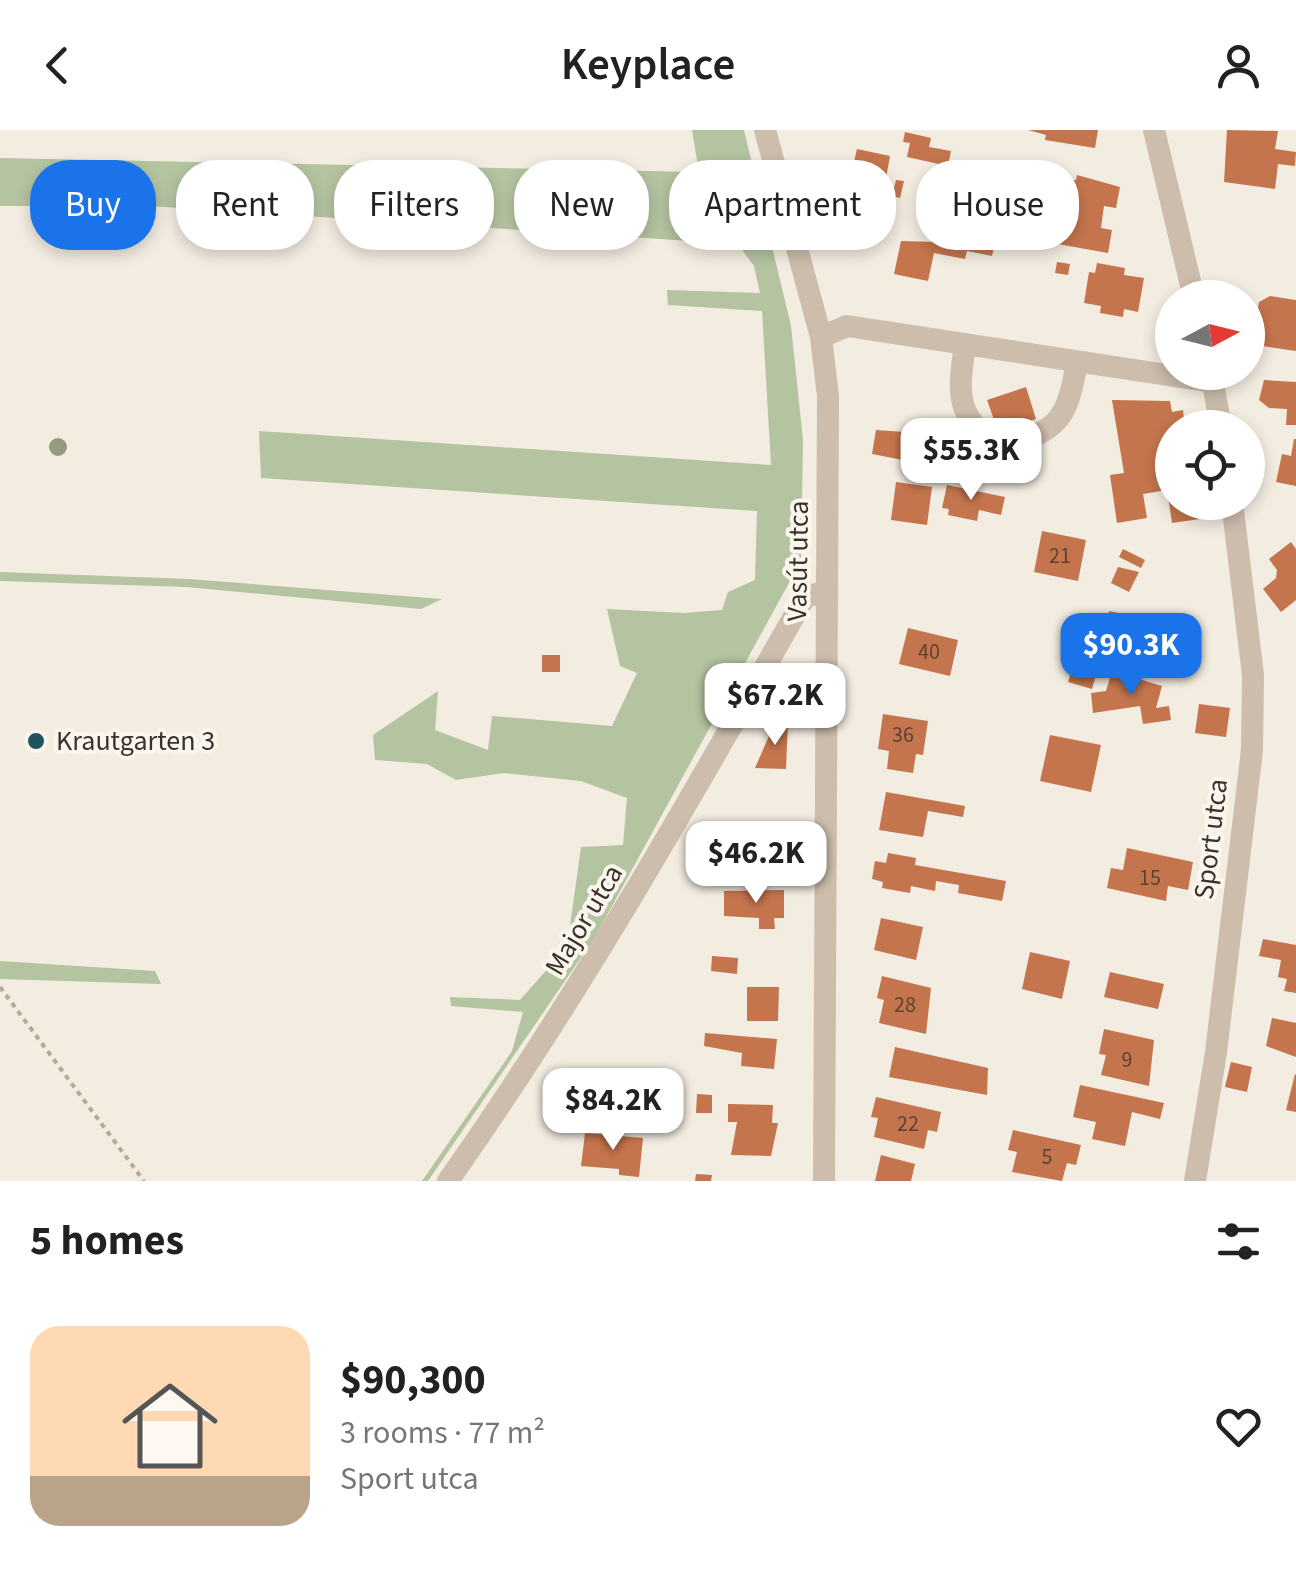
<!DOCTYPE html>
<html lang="en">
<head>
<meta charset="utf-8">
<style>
	body { margin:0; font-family:"Source Sans 3",sans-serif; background:#f2f2f2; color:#222; height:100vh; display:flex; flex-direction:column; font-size:38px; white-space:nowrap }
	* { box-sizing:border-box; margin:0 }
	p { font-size:32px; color:#767676 }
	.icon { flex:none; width:55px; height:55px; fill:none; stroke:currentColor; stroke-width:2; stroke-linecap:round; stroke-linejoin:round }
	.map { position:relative; height:1051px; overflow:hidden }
	.panel { display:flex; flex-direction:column; background:#fff; flex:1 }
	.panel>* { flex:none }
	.top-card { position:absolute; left:30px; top:30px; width:1238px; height:90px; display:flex; gap:20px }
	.needle { width:65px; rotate:83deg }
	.fabs { position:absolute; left:1155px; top:150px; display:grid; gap:20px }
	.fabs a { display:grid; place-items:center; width:110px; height:110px; border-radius:50%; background:#fff; box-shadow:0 5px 15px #0003; font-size:50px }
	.price { position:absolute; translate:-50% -85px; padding:0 22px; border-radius:20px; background:#fff; color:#222; font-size:32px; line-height:65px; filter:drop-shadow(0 2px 5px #0008) }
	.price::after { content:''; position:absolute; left:50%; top:60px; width:30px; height:22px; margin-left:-15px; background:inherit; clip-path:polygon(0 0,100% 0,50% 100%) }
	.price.selected { background:#1a73e8; color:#fff }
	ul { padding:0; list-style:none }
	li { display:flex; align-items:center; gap:30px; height:250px; padding:0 30px }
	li+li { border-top:2px solid #e0e0e0 }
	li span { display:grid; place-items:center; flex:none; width:280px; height:200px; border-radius:30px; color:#555 }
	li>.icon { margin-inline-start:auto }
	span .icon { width:120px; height:120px; fill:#fffc; stroke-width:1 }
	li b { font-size:42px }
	h2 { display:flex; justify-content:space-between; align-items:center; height:120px; padding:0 30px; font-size:42px }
	.pill { padding:0 35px; border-radius:40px; background:#fff; box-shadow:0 5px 15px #0003; font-size:35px; line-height:90px }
	.pill.selected { background:#1a73e8; color:#fff }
	header { display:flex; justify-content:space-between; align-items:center; height:130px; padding:0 30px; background:#fff; font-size:45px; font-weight:600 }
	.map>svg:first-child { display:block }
</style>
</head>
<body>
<header><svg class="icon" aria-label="back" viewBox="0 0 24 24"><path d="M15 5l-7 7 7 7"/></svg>Keyplace<svg class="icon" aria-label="person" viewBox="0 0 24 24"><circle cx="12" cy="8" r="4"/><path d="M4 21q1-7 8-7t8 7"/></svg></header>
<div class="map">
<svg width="1296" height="1051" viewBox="0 0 1296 1051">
	<rect width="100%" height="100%" fill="#f3ece1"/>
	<!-- green -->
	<path fill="#b4c3a0" d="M 692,0 L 744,0 L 791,196 L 803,310 L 801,431 L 595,807 L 428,1051 L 422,1051 L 512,921 L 523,882 L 451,876 L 450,867 L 520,870 L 567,817 L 581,717 L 623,715 L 627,668 L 581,651 L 504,643 L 456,650 L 427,634 L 375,630 L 373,605 L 438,561 L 435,600 L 488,620 L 492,586 L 612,596 L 637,543 L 620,536 L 607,479 L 684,483 L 722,480 L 728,462 L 755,450 L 757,381 L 261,348 L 259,301 L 771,335 L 762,181 L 668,175 L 667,160 L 760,163 L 754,136 L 738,114 L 149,76 L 0,76 L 0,28 L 699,42 Z
		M 0,442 L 189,449 L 442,469 L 421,479 L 186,457 L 0,451 Z
		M 0,831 L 155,841 L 161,854 L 0,849 Z"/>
	<!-- building -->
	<path fill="#c5754d" d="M 1028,0 L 1098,0 L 1095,18 L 1045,10 L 1046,5 Z
		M 1227,0 L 1278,1 L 1275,19 L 1296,22 L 1295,36 L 1278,34 L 1275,59 L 1224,52 Z
		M 905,2 L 931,8 L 929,17 L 951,21 L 948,36 L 907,27 L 910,13 L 903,12 Z
		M 857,19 L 890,26 L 883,65 L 849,58 L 852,45 L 844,44 L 847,30 L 854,32 Z
		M 1077,45 L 1120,57 L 1116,78 L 1104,76 L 1101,98 L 1112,100 L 1108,123 L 1052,113 L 1051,82 L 1060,84 L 1062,76 L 1045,73 L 1049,49 L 1076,50 Z
		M 896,50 L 904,51 L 900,68 L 892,66 Z
		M 939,98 L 996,110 L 992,126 L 967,121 L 965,129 L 934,123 L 928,151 L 894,144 L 901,111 L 936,112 Z
		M 1057,132 L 1070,134 L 1068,145 L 1055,143 Z
		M 1097,133 L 1125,138 L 1124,145 L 1144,148 L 1138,182 L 1124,179 L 1123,187 L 1100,183 L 1101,176 L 1084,173 L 1089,142 L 1095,143 Z
		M 1270,166 L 1296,170 L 1296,221 L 1262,216 L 1254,206 L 1259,172 Z
		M 1264,250 L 1296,252 L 1296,295 L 1286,295 L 1287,279 L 1269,278 L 1259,270 Z
		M 1026,257 L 1036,289 L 998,301 L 987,270 Z
		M 1112,270 L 1170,271 L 1172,282 L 1183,280 L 1185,298 L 1172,298 L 1172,372 L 1197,372 L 1200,389 L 1172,393 L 1167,360 L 1143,364 L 1147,388 L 1117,393 L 1110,345 L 1124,343 Z
		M 876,300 L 919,303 L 913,332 L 872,324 Z
		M 1294,309 L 1296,309 L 1296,356 L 1276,352 L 1282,324 L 1291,326 Z
		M 896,352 L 932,357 L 927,395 L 891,390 Z
		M 947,355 L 1005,367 L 1001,385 L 979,380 L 977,391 L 948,385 L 949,379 L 942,378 Z
		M 1042,401 L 1086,410 L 1078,451 L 1034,442 Z
		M 1291,412 L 1296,419 L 1296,470 L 1281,482 L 1263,459 L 1276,448 L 1277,440 L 1269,429 Z
		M 1123,419 L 1145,430 L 1141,438 L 1119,427 Z
		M 1118,437 L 1139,442 L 1129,462 L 1111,453 Z
		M 1109,481 L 1164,493 L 1156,531 L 1101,518 Z
		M 908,498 L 958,510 L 950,546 L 899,534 Z
		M 542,525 L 560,525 L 560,542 L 542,542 Z
		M 1072,538 L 1096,545 L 1092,559 L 1068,552 Z
		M 1112,541 L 1162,556 L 1156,578 L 1169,576 L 1171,590 L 1143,594 L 1140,576 L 1093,583 L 1091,563 L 1106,561 Z
		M 1199,574 L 1230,578 L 1226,607 L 1195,603 Z
		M 883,584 L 928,591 L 923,625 L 916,624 L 913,643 L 887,639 L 889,621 L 878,619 Z
		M 776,590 L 788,591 L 786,639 L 755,638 Z
		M 1050,605 L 1101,615 L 1091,662 L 1040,651 Z
		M 886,662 L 965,676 L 963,687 L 928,681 L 923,707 L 879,700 Z
		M 758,715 L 784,715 L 784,744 L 758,744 Z
		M 1127,718 L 1193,732 L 1188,760 L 1168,756 L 1166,771 L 1107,758 L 1111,738 L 1123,740 Z
		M 888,723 L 916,728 L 915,735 L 1006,751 L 1002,771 L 958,763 L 959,755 L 936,751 L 935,761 L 911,756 L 910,763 L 882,758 L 883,752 L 872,749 L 875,731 L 886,733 Z
		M 784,760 L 784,788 L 774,788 L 775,799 L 759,799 L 759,788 L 724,786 L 724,761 Z
		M 881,788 L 923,797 L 916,830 L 874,820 Z
		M 1263,809 L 1296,815 L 1296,863 L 1284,861 L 1287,849 L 1278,847 L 1281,830 L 1259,826 Z
		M 1030,822 L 1070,831 L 1062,869 L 1022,859 Z
		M 712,826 L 738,828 L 737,844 L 711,841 Z
		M 1110,842 L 1164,854 L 1158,879 L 1104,867 Z
		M 882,846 L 931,858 L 926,904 L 879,893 L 884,870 L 877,868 Z
		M 747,857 L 779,857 L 778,891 L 747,891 Z
		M 1272,888 L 1296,893 L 1296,927 L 1266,916 Z
		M 1104,899 L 1154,910 L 1149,956 L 1101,945 L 1106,925 L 1099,924 Z
		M 705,903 L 777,909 L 774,939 L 741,936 L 742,923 L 704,916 Z
		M 895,917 L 988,938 L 987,965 L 889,947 Z
		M 1231,932 L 1252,937 L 1247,962 L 1225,957 Z
		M 1295,944 L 1296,945 L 1296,982 L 1286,980 Z
		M 1080,955 L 1164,973 L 1160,989 L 1132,982 L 1125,1016 L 1092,1009 L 1096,992 L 1073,987 Z
		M 616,958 L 632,960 L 631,970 L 647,971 L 644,1003 L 596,995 L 599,967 L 615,968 Z
		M 697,964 L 712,965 L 712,983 L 696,983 Z
		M 876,967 L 941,982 L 937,1002 L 928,1000 L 924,1019 L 874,1007 L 878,988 L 871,987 Z
		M 728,974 L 773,975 L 772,993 L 778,993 L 771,1026 L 731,1025 L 737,992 L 728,992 Z
		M 1013,1000 L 1081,1015 L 1076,1035 L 1067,1033 L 1062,1051 L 1012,1042 L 1017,1022 L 1008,1020 Z
		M 585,1003 L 643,1008 L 639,1047 L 619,1045 L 619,1039 L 581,1036 Z
		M 881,1025 L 915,1034 L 911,1051 L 875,1051 Z
		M 696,1044 L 712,1045 L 711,1051 L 695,1051 Z"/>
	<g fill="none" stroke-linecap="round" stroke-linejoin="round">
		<!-- path -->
		<path stroke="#b8a896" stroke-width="4" stroke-dasharray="5 5" stroke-linecap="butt" d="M 0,857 L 144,1051"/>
		<!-- minor -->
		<path stroke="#ccbdac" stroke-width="22" d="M 765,0 L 821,207 L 828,266 L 824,1051
			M 1154,0 L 1194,168
			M 821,207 L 847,196 L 1213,252
			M 965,214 C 958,264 954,288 1002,316 C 1059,301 1067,290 1077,232
			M 1211,242 L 1221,298
			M 448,1051 C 580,864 692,666 805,467 L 827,461
			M 1195,1051 L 1216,922 L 1252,620 L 1253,545 L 1232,372"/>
	</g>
	<!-- trees -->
	<circle fill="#949b7f" cx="58" cy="317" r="9"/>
	<!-- markers -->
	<circle fill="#20535c" stroke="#faf6ee" stroke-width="4" cx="36" cy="611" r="10"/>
	<g text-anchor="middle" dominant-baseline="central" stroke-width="8" stroke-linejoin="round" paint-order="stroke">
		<!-- number labels -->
		<g font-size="22" fill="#5d4234">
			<text x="1060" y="426">21</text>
			<text x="929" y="522">40</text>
			<text x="903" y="605">36</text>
			<text x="1150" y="748">15</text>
			<text x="905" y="875">28</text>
			<text x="1127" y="930">9</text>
			<text x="908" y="994">22</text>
			<text x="1047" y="1027">5</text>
		</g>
		<!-- street labels -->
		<g font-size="28" fill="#3a312b" stroke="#faf6ee">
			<text transform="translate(798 431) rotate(-89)">Vasút utca</text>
			<text transform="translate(1211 709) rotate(-83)">Sport utca</text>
			<text transform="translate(584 790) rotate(-59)">Major utca</text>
		</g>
		<!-- poi labels -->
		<g font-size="28" fill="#3a312b" stroke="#faf6ee" text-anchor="start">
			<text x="56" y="611">Krautgarten 3</text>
		</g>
	</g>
</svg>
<div class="fabs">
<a><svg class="needle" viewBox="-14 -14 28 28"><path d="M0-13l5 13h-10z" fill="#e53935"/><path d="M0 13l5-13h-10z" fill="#767676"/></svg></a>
<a><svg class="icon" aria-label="locate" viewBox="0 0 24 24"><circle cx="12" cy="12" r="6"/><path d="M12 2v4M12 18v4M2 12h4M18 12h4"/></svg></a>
</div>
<b class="price" style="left:971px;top:373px">$55.3K</b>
<b class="price selected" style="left:1131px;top:568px">$90.3K</b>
<b class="price" style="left:775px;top:618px">$67.2K</b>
<b class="price" style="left:756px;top:776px">$46.2K</b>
<b class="price" style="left:613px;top:1023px">$84.2K</b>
<div class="top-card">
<a class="pill selected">Buy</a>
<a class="pill">Rent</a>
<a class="pill">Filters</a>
<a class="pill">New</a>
<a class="pill">Apartment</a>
<a class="pill">House</a>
</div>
</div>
<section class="panel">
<h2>5 homes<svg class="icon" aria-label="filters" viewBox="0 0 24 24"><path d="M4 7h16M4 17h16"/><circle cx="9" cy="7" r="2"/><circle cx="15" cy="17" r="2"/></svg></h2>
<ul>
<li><span style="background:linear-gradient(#ffd9b3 75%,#b9a48a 0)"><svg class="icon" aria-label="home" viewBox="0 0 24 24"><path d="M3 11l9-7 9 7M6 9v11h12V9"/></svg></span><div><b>$90,300</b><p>3 rooms · 77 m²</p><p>Sport utca</p></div><svg class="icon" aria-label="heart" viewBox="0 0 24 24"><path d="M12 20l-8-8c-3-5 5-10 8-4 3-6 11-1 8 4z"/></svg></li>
</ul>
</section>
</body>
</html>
